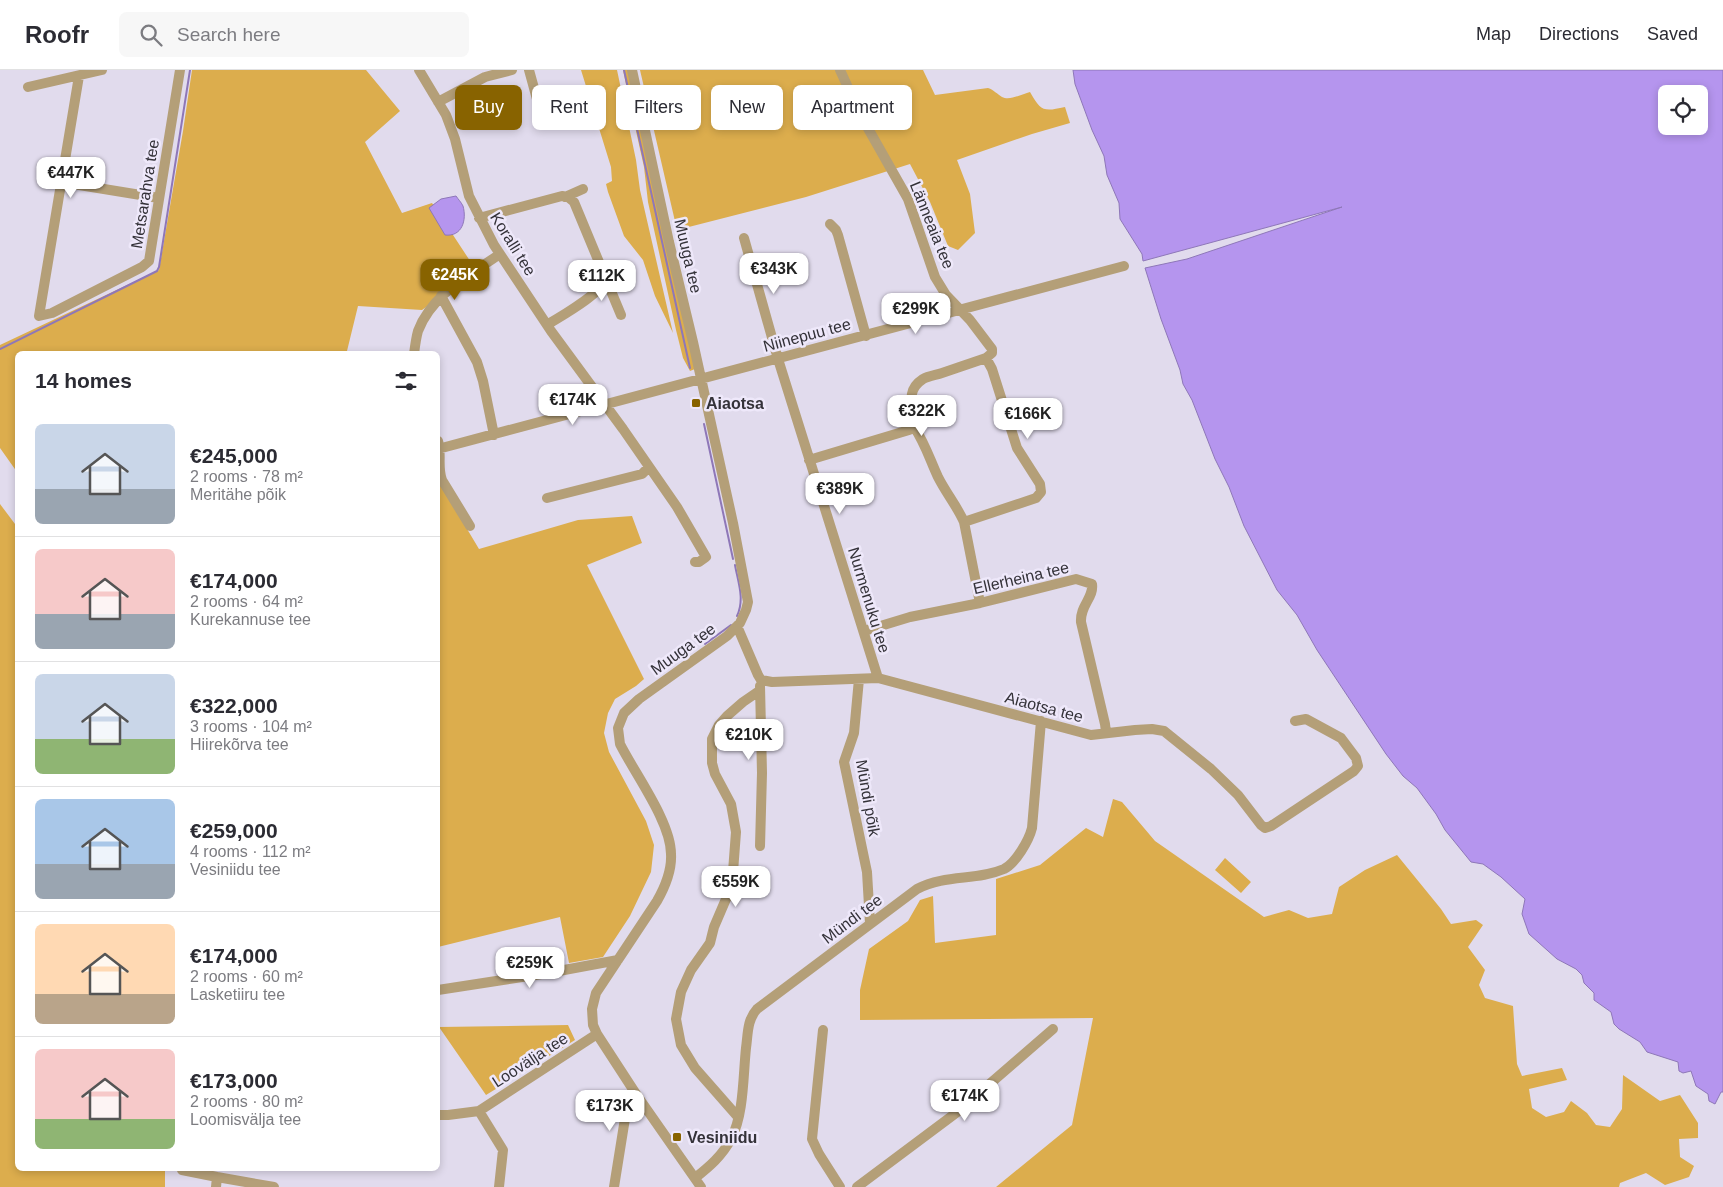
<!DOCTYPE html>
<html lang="en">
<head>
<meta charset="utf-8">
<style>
	body { margin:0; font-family:Arial,sans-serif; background:#f7f7f7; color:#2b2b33; height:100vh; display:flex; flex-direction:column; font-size:19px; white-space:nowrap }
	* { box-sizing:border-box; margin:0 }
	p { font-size:16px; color:#7c7c81 }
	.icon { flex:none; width:28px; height:28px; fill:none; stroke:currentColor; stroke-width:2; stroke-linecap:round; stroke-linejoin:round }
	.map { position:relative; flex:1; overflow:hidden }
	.details { position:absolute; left:15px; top:281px; width:425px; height:820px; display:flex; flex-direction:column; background:#fff; border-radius:8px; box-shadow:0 2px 8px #0003 }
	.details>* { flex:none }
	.guide { position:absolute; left:455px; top:15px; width:475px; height:45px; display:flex; gap:10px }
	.controls { position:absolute; left:1658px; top:15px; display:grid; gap:10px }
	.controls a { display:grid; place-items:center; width:50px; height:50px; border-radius:8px; background:#fff; box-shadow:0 2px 8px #0003; font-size:25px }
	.price { position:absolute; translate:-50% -42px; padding:0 11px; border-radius:10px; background:#fff; color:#222; font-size:16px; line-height:32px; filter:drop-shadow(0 1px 2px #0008) }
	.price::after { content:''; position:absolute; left:50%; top:30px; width:15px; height:11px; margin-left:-8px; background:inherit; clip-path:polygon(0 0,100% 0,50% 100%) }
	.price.current { background:#886300; color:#fff }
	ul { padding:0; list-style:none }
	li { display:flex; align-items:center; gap:15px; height:125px; padding:0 20px }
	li+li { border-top:1px solid #e1e1e2 }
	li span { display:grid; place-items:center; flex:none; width:140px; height:100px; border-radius:8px; color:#555 }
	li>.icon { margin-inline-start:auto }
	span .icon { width:60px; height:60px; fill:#fffc; stroke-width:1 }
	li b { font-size:21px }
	h2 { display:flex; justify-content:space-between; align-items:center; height:60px; padding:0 20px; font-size:21px }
	.pill { padding:0 18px; border-radius:8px; background:#fff; box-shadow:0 2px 8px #0003; font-size:18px; line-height:45px }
	.pill.current { background:#886300; color:#fff }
	header { display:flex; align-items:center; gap:30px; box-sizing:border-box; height:70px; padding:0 25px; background:#fff; border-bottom:1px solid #e1e1e2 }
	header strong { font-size:24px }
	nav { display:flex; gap:28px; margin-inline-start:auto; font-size:18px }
	.search { width:350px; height:45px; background:#f7f7f7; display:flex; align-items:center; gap:12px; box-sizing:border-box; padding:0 18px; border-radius:8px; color:#7c7c81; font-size:19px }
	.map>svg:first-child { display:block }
</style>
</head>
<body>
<header>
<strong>Roofr</strong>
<div class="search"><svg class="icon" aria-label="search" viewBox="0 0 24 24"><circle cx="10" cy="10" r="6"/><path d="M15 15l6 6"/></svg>Search here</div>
<nav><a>Map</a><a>Directions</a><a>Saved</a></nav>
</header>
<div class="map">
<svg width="1723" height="1117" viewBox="0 0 1723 1117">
	<rect width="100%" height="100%" fill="#e1dbed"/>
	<!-- green -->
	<path fill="#dcad4d" d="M 192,0 L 366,0 L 400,41 L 365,72 L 402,143 L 432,133 L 476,200 L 422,240 L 358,236 L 347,281 L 349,284 L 18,284 L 17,402 L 0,378 L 0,275 L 159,200 L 183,61 Z
		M 581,0 L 617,0 L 636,90 L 640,120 L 673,263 L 655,226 L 643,190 L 624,166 L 608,122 L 606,114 L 612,111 L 611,97 Z
		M 623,0 L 628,0 L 637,47 L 633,48 Z
		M 640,0 L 923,0 L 935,25 L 988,18 C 994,20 997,24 1002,27 C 1010,31 1022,24 1030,22 C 1041,41 1043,42 1065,37 L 1070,53 L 1032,64 L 957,90 L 970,124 L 975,163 L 958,180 L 948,176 L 930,132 L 910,94 L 806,127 L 677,160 Z
		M 634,52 L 639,52 L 695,299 L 690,301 L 683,288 L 676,260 L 648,132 L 644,97 Z
		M 438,412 L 439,412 L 479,479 L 578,450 L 632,446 L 642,473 L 587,495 L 644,609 L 636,616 L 615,629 L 608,643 L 604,663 L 609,682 L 646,751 L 654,775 L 651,802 L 630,846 L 603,887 L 569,893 L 560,847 L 438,877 Z
		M 0,434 L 18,458 L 18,1099 L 165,1099 L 165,1117 L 0,1117 Z
		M 1113,729 L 1122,732 L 1155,771 L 1264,847 L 1289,840 L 1308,848 L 1332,844 L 1339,817 L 1365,800 L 1397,785 L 1441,839 L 1451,854 L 1476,850 L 1483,855 L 1468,877 L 1485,900 L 1479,915 L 1485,928 L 1513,936 L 1517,994 L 1522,1006 L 1562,998 L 1567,1010 L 1529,1019 L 1532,1038 L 1546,1047 L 1564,1042 L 1571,1031 L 1587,1043 L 1596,1055 L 1610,1057 L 1622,1039 L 1623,1005 L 1660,1031 L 1680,1025 L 1698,1053 L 1698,1068 L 1679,1069 L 1680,1087 L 1694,1096 L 1689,1107 L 1665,1115 L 1646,1103 L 1620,1113 L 1619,1117 L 996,1117 L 1072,1055 L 1093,948 L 860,950 L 860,920 L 869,879 L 908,851 L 920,830 L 933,826 L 935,873 L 996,865 L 996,809 L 1040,795 L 1086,758 L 1103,767 Z
		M 1225,788 L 1251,812 L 1241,823 L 1215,800 Z
		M 568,955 L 575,970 L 486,1025 L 439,957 Z"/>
	<!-- water -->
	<path fill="#b595ee" stroke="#8e77b8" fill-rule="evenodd" d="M 1073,0 L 1723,0 L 1723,1022 L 1721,1022 L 1715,1034 L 1709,1031 L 1708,1024 L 1696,1016 L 1691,1001 L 1683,1003 L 1679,1001 L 1678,992 L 1647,982 L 1640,972 L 1619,959 L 1614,954 L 1611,942 L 1594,930 L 1594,923 L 1584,913 L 1582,905 L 1576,899 L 1557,889 L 1529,864 L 1522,844 L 1525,829 L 1501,807 L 1483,794 L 1471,792 L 1445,760 L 1436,744 L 1417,718 L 1403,706 L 1386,684 L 1317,580 L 1297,545 L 1277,520 L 1244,456 L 1229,417 L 1215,389 L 1192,330 L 1183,314 L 1180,300 L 1161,249 L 1145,198 L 1187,189 L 1342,137 L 1143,191 L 1142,184 L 1120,149 L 1119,133 L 1107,105 L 1104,86 L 1092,60 L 1075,14 ZM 1666,24 L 1699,24 L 1699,56 L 1666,56 Z
		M 456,126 C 458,129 461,132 463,136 C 467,150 462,167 445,165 L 429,138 L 441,129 Z"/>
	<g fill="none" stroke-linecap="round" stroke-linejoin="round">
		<!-- stream -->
		<path stroke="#8e77b8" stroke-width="2" d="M 624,0 L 634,46
			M 636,54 L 690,298
			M 0,279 L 157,201 L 159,197 L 190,0
			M 704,354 L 733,489
			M 735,495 C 738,512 745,529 737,546
			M 705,574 L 731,555"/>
		<!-- minor -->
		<path stroke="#b49f78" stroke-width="10" d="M 419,0 L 446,45 L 455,69 L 469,126 L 494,175 L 551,261 L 623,359 L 677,437 L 706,487 L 699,492 L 695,492
			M 529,0 L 543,51
			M 632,0 L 669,172 L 693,272 L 733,453 L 748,532 L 746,540 L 740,553 L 727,566 L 639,629 L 624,643 L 618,658 L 620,674 C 635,704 671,752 671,784 C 672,801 665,817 657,831 L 596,923 L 592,939 L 593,955 L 597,964 L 636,1024 L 701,1117
			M 840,0 L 861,46 L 908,129 L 935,207 L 946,225 L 970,250 L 992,279 L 992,283 L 986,288 L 992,299 L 1017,378 L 1040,414 L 1041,422 L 1036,428 L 964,452
			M 79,6 L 39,246 L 52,243 L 142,197 L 149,191 L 180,0
			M 28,17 L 102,0
			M 438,32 L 485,7 L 512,0
			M 61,112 L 159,128
			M 565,127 L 583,119
			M 479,148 L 562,126 L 568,127 L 574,132 L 606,209 C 601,224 561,246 547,255
			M 830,154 L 836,160 L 838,165 L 866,266
			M 744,168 L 778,289 L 878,608
			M 606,209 L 621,245
			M 441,226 L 477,292 L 483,311 L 494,365
			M 414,284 C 415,276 416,268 418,261 C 432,224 470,205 500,184
			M 914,357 C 925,373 930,390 938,407 C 946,423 957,436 964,452 L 980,533
			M 438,371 C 442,384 437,397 442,410 L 470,456
			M 438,379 L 1124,196
			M 809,390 L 909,360 C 926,349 897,326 923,309 C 928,306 936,305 942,303 C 957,298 971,293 986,288
			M 547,428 L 642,404 L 649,397
			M 737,556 L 758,605 L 761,610 L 772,612 L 878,608 L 1091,665 L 1135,660 L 1152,659 L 1164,661 L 1211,699 L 1238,725 L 1261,755 L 1265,758 L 1271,756 L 1354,701 L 1358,696 L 1356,688 L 1341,668 L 1306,649 L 1295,651
			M 864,561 L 910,547 L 980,533 L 1076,509 L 1092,514 C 1094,528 1080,535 1081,552 L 1105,654 L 1106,662
			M 859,609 L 854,663 L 844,692 L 867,802 L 870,853
			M 760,776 L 762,703 L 760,616
			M 438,920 L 548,903 L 618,890
			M 823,960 L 812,1069 L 819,1084 L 840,1117
			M 479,1041 L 503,1080 L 499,1117
			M 438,1045 L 448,1045 L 479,1041 L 597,964
			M 738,1047 L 695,998 L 681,975 L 676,949 L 681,922 L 691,900 L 710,873 L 714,857 L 732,815 L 736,762 L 731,734 L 715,704 L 712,693 L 712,669 L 719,655 L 727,646 L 743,632 L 759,621
			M 182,1100 L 217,1107
			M 695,1108 C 709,1097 722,1086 731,1069 C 744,1045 743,1006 746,978 C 748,964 747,950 757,939 L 917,819 C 946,804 976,811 1004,799 C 1016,793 1029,770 1032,758 L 1041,651
			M 216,1117 L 217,1107 L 274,1117
			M 614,1117 L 627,1036 L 629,1029 L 636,1024
			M 857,1117 L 956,1043 L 1053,959"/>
	</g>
	<!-- markers -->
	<g fill="#886300" stroke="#eee8fa" stroke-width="2">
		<rect x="691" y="328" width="10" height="10" rx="2.5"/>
		<rect x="672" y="1062" width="10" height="10" rx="2.5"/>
	</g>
	<g text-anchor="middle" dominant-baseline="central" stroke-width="5" stroke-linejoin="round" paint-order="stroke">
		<!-- street labels -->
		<g font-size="16" fill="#343239" stroke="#eee8fa">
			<text transform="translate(145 124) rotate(-81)">Metsarahva tee</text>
			<text transform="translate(932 155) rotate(68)">Länneaia tee</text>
			<text transform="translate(513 174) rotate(58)">Koralli tee</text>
			<text transform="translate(688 186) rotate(77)">Muuga tee</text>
			<text transform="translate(807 265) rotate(-15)">Niinepuu tee</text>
			<text transform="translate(1021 508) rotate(-13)">Ellerheina tee</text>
			<text transform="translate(869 530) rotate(73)">Nurmenuku tee</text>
			<text transform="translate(683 579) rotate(-36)">Muuga tee</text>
			<text transform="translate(1044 637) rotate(15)">Aiaotsa tee</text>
			<text transform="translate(868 728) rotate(80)">Mündi põik</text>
			<text transform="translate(852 849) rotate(-37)">Mündi tee</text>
			<text transform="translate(530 990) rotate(-33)">Loovälja tee</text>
		</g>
		<!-- poi labels -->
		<g font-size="16" font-weight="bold" fill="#343239" stroke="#eee8fa" text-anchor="start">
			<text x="706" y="333">Aiaotsa</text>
			<text x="687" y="1067">Vesiniidu</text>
		</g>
	</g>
</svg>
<div class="controls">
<a><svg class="icon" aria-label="locate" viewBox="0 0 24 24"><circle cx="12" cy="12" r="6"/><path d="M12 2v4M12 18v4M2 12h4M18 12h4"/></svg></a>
</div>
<b class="price" style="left:71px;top:129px">€447K</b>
<b class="price" style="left:774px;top:225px">€343K</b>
<b class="price current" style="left:455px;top:231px">€245K</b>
<b class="price" style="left:602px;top:232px">€112K</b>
<b class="price" style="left:916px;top:265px">€299K</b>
<b class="price" style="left:573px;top:356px">€174K</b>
<b class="price" style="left:922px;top:367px">€322K</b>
<b class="price" style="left:1028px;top:370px">€166K</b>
<b class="price" style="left:840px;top:445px">€389K</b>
<b class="price" style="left:749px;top:691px">€210K</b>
<b class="price" style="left:736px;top:838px">€559K</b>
<b class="price" style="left:530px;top:919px">€259K</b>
<b class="price" style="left:965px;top:1052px">€174K</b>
<b class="price" style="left:610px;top:1062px">€173K</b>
<div class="guide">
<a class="pill current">Buy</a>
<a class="pill">Rent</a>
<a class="pill">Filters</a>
<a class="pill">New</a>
<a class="pill">Apartment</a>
</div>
<section class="details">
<h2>14 homes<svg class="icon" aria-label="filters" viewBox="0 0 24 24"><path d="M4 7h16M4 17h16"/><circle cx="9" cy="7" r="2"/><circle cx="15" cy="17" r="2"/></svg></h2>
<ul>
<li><span style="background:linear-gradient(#c9d6e8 65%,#9aa5b1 0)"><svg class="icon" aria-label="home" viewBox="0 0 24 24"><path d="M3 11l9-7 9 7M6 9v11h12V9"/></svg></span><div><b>€245,000</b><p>2 rooms · 78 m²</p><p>Meritähe põik</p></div></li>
<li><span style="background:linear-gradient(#f6c9c9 65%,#9aa5b1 0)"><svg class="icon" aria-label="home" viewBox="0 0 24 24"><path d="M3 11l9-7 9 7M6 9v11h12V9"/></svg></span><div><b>€174,000</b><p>2 rooms · 64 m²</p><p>Kurekannuse tee</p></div></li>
<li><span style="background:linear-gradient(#c9d6e8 65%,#8fb573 0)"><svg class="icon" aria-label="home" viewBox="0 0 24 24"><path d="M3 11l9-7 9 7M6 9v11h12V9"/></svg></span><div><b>€322,000</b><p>3 rooms · 104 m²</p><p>Hiirekõrva tee</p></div></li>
<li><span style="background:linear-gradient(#a9c7e8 65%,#9aa5b1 0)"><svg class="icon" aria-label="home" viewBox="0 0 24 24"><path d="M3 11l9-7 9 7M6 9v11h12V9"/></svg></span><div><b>€259,000</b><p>4 rooms · 112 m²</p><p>Vesiniidu tee</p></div></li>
<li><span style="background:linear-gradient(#ffd9b3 70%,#b9a48a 0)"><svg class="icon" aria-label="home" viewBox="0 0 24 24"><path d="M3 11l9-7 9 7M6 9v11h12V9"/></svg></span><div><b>€174,000</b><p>2 rooms · 60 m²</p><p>Lasketiiru tee</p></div></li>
<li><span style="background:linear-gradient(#f6c9c9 70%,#8fb573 0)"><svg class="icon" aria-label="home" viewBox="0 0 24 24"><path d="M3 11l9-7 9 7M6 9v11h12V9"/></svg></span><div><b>€173,000</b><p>2 rooms · 80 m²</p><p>Loomisvälja tee</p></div></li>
</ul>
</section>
</div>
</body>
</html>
